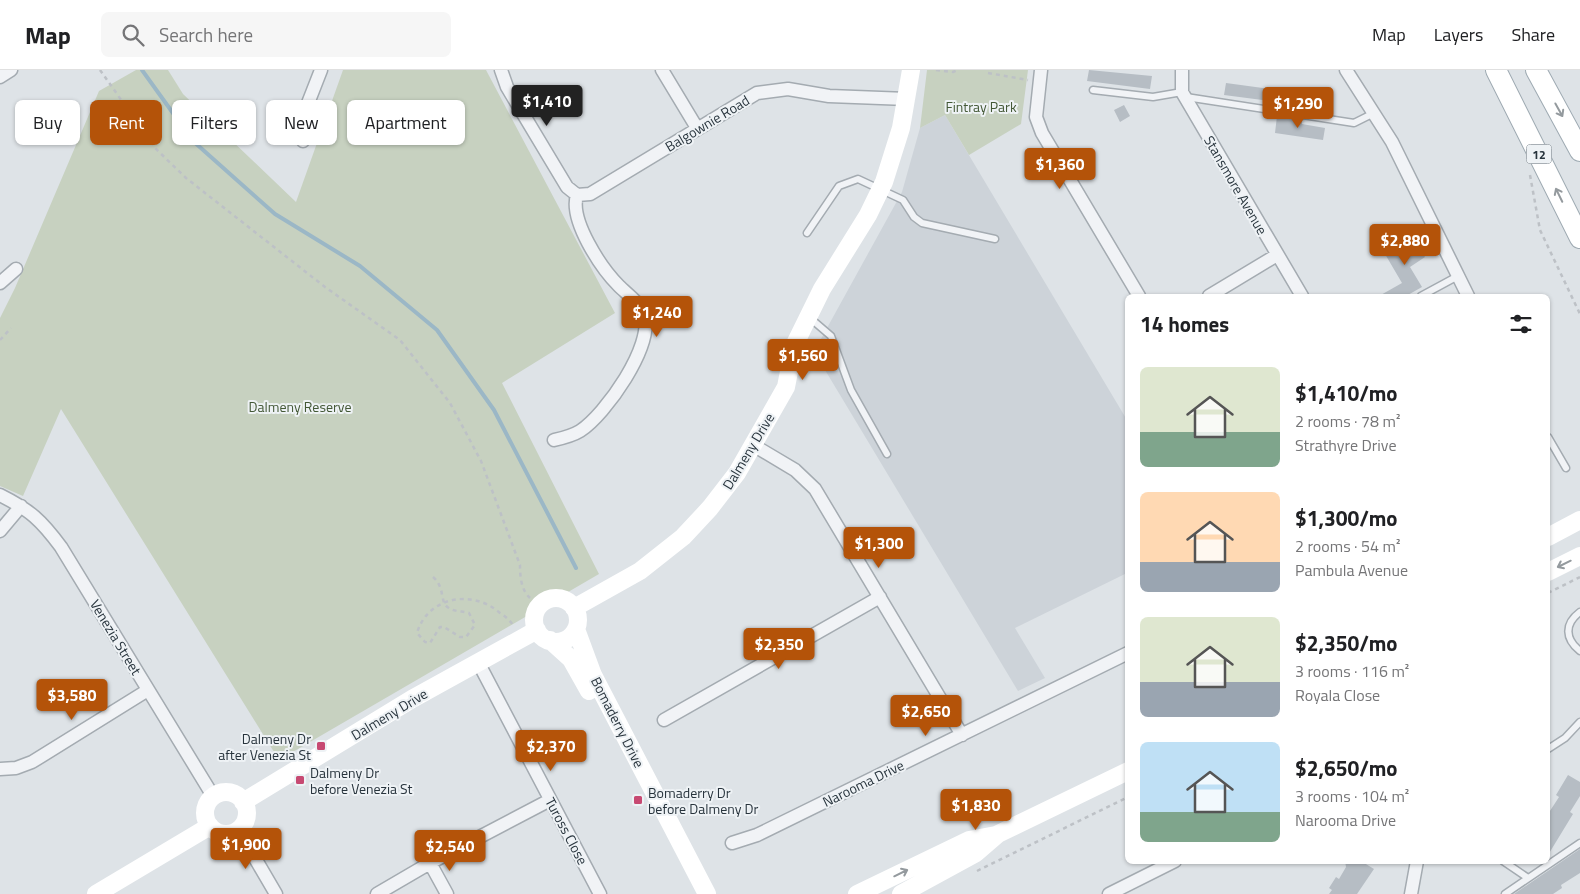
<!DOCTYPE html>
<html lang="en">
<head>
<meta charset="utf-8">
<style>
	body { margin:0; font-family:"Titillium Web",sans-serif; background:#f6f6f6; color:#202124; height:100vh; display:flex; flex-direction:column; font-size:19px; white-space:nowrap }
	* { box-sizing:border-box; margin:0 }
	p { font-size:16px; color:#757577 }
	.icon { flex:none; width:28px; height:28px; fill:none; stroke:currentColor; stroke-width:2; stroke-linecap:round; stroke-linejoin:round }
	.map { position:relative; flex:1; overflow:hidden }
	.panel { position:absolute; left:1125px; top:224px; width:425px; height:570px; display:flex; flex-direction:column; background:#fff; border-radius:8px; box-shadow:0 1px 4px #0004 }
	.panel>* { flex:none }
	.guide { position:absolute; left:15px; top:30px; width:475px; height:45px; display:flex; gap:10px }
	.price { position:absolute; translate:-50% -42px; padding:0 11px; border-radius:5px; background:#b45309; color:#fff; font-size:16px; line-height:32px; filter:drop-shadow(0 1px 2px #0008) }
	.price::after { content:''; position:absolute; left:50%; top:30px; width:15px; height:11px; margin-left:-8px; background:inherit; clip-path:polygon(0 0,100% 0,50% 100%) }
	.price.on { background:#222; color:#fff }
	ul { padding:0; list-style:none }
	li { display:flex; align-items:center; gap:15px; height:125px; padding:0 15px }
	li span { display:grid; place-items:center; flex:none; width:140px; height:100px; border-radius:8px; color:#555 }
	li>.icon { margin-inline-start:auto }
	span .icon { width:60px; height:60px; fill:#fffc; stroke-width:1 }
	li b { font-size:21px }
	h2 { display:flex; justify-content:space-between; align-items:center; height:60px; padding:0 15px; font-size:21px }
	.chip { padding:0 18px; border-radius:8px; background:#fff; box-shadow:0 1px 4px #0004; font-size:18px; line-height:45px }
	.chip.on { background:#b45309; color:#fff }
	header { display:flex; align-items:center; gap:30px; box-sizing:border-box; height:70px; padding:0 25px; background:#fff; border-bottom:1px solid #e0e0e0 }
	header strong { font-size:24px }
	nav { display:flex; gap:28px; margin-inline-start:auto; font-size:18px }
	.search { width:350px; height:45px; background:#f6f6f6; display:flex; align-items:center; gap:12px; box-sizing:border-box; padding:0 18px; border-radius:8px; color:#757577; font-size:19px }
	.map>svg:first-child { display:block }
</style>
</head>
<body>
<header>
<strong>Map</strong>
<div class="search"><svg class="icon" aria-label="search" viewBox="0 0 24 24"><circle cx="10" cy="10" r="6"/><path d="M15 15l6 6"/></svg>Search here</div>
<nav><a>Map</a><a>Layers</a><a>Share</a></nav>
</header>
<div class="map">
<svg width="1580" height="824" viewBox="0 0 1580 824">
	<rect width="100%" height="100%" fill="#dee3e7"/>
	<!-- built -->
	<path fill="#cdd3d9" d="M 945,45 L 1127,350 L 1127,503 L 1015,558 L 1045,608 L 1018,621 L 819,290 L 811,287 L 902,122 L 920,58 Z"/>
	<!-- green -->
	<path fill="#c7d1c0" d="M 136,0 L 168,0 L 183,24 L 296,132 L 343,0 L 486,0 L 615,243 L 502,313 L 599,504 L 279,690 L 61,339 L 23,426 L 0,416 L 0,248 L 15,218 L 99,21 Z
		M 927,0 L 1028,0 L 1021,54 L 969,85 L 945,45 L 920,58 Z"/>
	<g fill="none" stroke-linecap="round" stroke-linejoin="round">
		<!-- stream -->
		<path stroke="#9bb7c6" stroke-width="4" d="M 142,0 L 193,71 L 275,144 L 360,196 L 437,260 L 494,340 L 576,498"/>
	</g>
	<!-- building -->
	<path fill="#b6bdc4" d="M 1089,0 L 1152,6 L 1150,19 L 1087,11 Z
		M 1226,13 L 1306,24 L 1304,40 L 1279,36 L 1279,33 L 1277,32 L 1224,25 Z
		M 1124,35 L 1130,46 L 1120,52 L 1114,40 Z
		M 1277,46 L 1302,50 L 1302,54 L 1325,58 L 1323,70 L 1275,63 Z
		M 1412,164 L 1425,187 L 1410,197 L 1422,217 L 1406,226 L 1379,226 L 1402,213 L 1385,184 L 1388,182 L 1386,179 Z
		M 1568,705 L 1580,712 L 1580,726 L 1570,742 L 1573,744 L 1548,785 L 1548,744 L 1559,727 L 1556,725 Z
		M 1580,779 L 1580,803 L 1561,815 L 1562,818 L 1553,824 L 1514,824 Z
		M 1345,791 L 1361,791 L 1374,799 L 1357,824 L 1329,824 L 1332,820 L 1329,818 L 1336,807 L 1339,809 L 1346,797 Z"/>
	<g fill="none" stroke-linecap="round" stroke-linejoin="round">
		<defs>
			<path id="lane" d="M 1093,20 L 1153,27 L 1182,22
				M 1186,27 L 1354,53 L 1374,43
				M 807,163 L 839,116 L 858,109 L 903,130 L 914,147 L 922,153 L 995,169
				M 1421,226 L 1458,206
				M 810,248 L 831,266 L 851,320 L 887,384
				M 1548,367 L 1566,398
				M 1580,542 C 1564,554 1565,569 1580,581
				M 1548,679 L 1565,668 L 1580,652
				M 1503,791 L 1528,808
				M 1505,824 L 1580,773"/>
			<path id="street" d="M 501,0 L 507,17 L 567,117 L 577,125
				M 662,0 L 697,58
				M 1041,0 L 1036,47 L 1042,63 L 1139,226
				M 1182,0 L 1182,22 L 1302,226
				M 1346,0 L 1392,72 L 1468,226
				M 0,7 L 11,0
				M 303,71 L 303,46 L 321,0
				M 577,125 L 590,124 L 757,23 L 788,19 L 829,26 L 907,29
				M 0,213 L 16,199
				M 1209,226 L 1277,185
				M 554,370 C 563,368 572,366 580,361 C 605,345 655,275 644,244 C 640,233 627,224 619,216 C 601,198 569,150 577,125
				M 753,375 L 795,400 L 815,419 L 962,665
				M 0,425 C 30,440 41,450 61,477 L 213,726
				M 0,461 L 21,436
				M 478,592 L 600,824
				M 664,650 L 880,527
				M 0,699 L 16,698 L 32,692 L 148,620
				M 237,761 L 245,771 L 276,824
				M 732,773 L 757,765 L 1128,583
				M 430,793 L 447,824
				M 377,824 L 430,793 L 550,730
				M 1109,824 L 1175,791
				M 1411,824 L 1417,791"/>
			<path id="primary" d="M 1496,0 L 1580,168
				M 1536,0 L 1580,81"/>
		</defs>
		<!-- lane casing -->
		<use href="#lane" stroke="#a4abb1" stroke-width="9"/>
		<!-- street casing -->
		<use href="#street" stroke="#a4abb1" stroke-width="15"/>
		<!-- primary casing -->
		<use href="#primary" stroke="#9eaab2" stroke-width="22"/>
		<!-- path -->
		<path stroke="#bdc1c6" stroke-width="2.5" stroke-dasharray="4 4" stroke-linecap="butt" d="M 100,0 L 156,79 L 186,108 L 325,217 L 400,270 L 450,333 L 481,391 L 520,495 C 520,506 521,520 530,528
			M 936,0 L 953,2 L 958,0
			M 988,3 L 1028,10
			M 1530,105 L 1540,160 L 1580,244
			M 0,270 L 11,258
			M 433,507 C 446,518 439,533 449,538 C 455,542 462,541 469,543 L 475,555 L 466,567 L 460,567 L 444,557 L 440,557 L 430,573 L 425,572 L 417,563 C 428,526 473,519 500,543 C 506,547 511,551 514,557
			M 1548,523 L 1580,507
			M 977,801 L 1128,727"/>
		<!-- lane -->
		<use href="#lane" stroke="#f1f3f6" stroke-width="6"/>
		<!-- street -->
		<use href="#street" stroke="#f1f3f6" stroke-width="12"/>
		<!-- secondary -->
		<path stroke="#fff" stroke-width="18" d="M 1548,467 L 1580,450
			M 1548,502 L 1580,486
			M534 550a22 22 0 1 1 44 0a22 22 0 1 1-44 0Z
			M 574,538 L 640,501 L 683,467 L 710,438 L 737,403 L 786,317 L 794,276 L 822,219 L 868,145 L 884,112 L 901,58 L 911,0
			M 576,559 L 593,605 L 707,824
			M 550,570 L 571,589 L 589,621
			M205 743a21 21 0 1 1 42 0a21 21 0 1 1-42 0Z
			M 243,732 L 412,629 L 537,560
			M 96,824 L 210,756
			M 857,824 L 969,770 L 996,765
			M 901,824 L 976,783 L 998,764 L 1128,701"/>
		<!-- primary -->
		<use href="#primary" stroke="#fff" stroke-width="20"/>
	</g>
	<!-- one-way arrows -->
	<defs><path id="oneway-shaft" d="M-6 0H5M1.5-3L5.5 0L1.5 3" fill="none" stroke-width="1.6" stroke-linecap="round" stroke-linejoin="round" transform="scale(1.25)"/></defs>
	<g stroke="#949a9e">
		<use href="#oneway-shaft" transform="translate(1559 40) rotate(61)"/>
		<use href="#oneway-shaft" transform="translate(1559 125) rotate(-116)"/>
		<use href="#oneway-shaft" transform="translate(1564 494) rotate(154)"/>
		<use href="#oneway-shaft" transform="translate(901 803) rotate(-26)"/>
	</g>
	<!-- markers -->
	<g fill="#c74972" stroke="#eef2f5" stroke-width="2">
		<rect x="316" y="671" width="10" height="10" rx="2.5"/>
		<rect x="295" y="705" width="10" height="10" rx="2.5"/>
		<rect x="633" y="725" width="10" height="10" rx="2.5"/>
	</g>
	<g text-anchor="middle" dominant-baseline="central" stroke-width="4" stroke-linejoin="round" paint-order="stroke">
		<!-- shield labels -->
		<rect fill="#eef2f5" stroke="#636d74" stroke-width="1" x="1526.5" y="74.5" width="25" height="19" rx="4"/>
		<g font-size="12" font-weight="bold" fill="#28343d">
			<text x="1539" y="84">12</text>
		</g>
		<!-- park labels -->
		<g font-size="14" fill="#435836" stroke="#eef2f5">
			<text x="981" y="36">Fintray Park</text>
			<text x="300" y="336">Dalmeny Reserve</text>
		</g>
		<!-- street labels -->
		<g font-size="14" fill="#28343d" stroke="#eef2f5">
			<text transform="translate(707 53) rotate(-31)">Balgownie Road</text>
			<text transform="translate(1236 115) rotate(60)">Stansmore Avenue</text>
			<text transform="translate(748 381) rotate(-59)">Dalmeny Drive</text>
			<text transform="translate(116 567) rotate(59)">Venezia Street</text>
			<text transform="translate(389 644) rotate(-31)">Dalmeny Drive</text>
			<text transform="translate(618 652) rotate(63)">Bomaderry Drive</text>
			<text transform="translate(863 713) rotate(-26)">Narooma Drive</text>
			<text transform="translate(567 761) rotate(62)">Tuross Close</text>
		</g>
		<!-- poi labels -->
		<g font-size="14" fill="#28343d" stroke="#eef2f5" text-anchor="start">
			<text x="311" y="668" text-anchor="end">Dalmeny Dr<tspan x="311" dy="16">after Venezia St</tspan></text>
			<text x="310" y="702">Dalmeny Dr<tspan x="310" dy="16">before Venezia St</tspan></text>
			<text x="648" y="722">Bomaderry Dr<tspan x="648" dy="16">before Dalmeny Dr</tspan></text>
		</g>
	</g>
</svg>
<b class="price on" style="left:547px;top:57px">$1,410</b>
<b class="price" style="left:1298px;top:59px">$1,290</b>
<b class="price" style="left:1060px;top:120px">$1,360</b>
<b class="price" style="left:1405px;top:196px">$2,880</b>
<b class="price" style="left:657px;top:268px">$1,240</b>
<b class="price" style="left:803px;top:311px">$1,560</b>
<b class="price" style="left:879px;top:499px">$1,300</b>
<b class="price" style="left:779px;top:600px">$2,350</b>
<b class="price" style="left:72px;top:651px">$3,580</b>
<b class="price" style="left:926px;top:667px">$2,650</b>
<b class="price" style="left:551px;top:702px">$2,370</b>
<b class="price" style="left:976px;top:761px">$1,830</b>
<b class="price" style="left:246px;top:800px">$1,900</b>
<b class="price" style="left:450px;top:802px">$2,540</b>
<div class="guide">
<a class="chip">Buy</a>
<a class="chip on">Rent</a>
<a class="chip">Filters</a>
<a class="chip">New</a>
<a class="chip">Apartment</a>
</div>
<section class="panel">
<h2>14 homes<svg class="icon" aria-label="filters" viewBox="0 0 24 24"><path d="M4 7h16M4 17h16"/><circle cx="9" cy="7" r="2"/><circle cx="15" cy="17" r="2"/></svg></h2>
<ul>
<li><span style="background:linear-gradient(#dfe7d0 65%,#7fa58c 0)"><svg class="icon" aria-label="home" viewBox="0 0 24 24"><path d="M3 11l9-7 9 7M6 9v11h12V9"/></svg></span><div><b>$1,410/mo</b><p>2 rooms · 78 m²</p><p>Strathyre Drive</p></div></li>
<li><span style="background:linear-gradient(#ffd9b3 70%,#9aa5b1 0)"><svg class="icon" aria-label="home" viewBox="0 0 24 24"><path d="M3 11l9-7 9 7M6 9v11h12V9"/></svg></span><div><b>$1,300/mo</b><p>2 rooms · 54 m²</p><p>Pambula Avenue</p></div></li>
<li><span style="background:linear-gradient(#dfe7d0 65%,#9aa5b1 0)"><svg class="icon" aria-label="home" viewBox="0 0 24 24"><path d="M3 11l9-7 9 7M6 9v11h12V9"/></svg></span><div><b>$2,350/mo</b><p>3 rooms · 116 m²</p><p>Royala Close</p></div></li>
<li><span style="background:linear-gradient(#bfe0f5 70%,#7fa58c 0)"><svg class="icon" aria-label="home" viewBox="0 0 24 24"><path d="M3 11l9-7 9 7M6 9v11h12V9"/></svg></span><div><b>$2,650/mo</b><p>3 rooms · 104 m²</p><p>Narooma Drive</p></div></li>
</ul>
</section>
</div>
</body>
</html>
